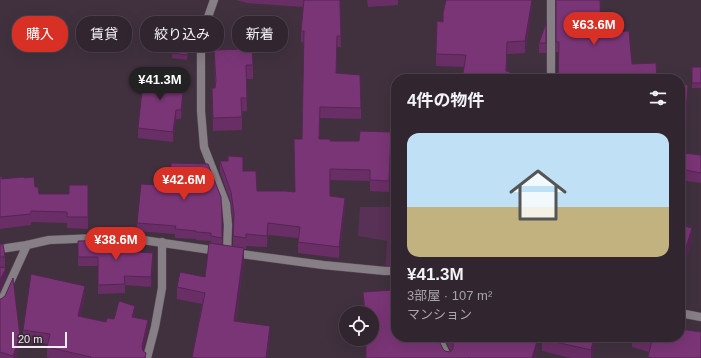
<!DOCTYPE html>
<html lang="ja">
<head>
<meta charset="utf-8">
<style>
	body { margin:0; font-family:Helvetica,"Noto Sans JP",sans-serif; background:#3d313b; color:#f1f3f6; height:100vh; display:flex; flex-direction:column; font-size:15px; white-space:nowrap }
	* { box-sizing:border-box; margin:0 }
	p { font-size:13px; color:#a8a5aa }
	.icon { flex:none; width:22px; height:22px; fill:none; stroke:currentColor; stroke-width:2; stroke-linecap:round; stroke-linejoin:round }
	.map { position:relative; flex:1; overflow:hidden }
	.panel { position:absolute; left:391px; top:74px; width:294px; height:268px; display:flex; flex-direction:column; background:#31252f; border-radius:16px; box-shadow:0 4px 16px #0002,0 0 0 1px #4c424b }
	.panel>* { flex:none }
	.top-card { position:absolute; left:12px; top:16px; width:319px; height:36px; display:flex; gap:8px }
	.tools { position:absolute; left:339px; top:306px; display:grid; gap:8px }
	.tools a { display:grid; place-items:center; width:40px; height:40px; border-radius:50%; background:#31252f; box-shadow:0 4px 16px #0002,0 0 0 1px #4c424b; font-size:20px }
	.scale { position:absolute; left:12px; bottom:10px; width:55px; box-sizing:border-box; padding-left:4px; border:2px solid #f4eaf3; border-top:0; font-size:11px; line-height:14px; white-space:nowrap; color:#f4eaf3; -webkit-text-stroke:3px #362735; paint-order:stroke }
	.price { position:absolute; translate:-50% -34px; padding:0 9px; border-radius:14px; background:#d93025; color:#fff; font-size:13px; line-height:26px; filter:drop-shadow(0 1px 2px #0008) }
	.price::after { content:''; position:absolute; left:50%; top:24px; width:12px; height:9px; margin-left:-6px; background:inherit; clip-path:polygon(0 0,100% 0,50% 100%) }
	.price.current { background:#222; color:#fff }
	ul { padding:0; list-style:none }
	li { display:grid; align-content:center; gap:8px; height:212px; padding:0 16px }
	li+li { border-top:1px solid #4c424b }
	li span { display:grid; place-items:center; height:124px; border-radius:12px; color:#555 }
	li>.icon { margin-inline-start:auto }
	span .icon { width:72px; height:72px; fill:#fffc; stroke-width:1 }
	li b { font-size:17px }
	h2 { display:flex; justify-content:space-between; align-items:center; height:48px; padding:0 16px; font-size:17px }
	.tag { padding:0 14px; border-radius:16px; background:#31252f; box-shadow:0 4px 16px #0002,0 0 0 1px #4c424b; font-size:14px; line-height:36px }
	.tag.current { background:#d93025; color:#fff }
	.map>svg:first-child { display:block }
</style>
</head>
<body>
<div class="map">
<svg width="701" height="358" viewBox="0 0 701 358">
	<rect width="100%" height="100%" fill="#41313f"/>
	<!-- green -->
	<path fill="#593056" d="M 360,207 L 396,207 L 396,271 L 385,271 L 387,241 L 358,236 Z"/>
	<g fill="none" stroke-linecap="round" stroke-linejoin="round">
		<defs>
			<path id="street" d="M 214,0 L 201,37 L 201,111 L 204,147 L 226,204 L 228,225 L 227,252
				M 551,0 L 551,79
				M 0,249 L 27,245 L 49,240 L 122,237 L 218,251
				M 234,253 L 323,265 L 385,271 L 396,271
				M 0,304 L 27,245
				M 680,313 L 701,317
				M 438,337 L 448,358
				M 147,358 L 155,327 L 162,288 L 162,242"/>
		</defs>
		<!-- street casing -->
		<use href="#street" stroke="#5e4f5c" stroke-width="9"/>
		<!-- street -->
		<use href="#street" stroke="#877f86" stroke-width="8"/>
	</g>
	<!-- wall -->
	<path fill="#692e65" d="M 236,0 L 341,0 L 340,15 L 341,47 L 337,47 L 336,73 L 361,108 L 361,119 L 320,118 L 319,139 L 330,141 L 391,144 L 389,192 L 370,191 L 370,181 L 330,180 L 330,196 L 345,209 L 339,258 L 298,253 L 298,238 L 268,235 L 267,247 L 246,246 L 246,249 L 244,249 L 244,260 L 236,321 L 270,338 L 267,358 L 192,358 L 202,304 L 177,299 L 177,287 L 205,277 L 211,241 L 196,240 L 196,239 L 175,238 L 175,234 L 137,231 L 137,223 L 222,225 L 222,245 L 233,247 L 233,222 L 231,203 L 220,172 L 220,161 L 243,171 L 257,191 L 295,192 L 302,139 L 304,43 L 301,42 L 301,31 L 303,7 L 247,3 Z
		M 367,0 L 398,0 L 398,5 L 368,7 Z
		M 532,0 L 532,9 L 525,53 L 507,54 L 507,71 L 510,79 L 464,67 L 436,66 L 436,54 L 443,22 Z
		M 556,0 L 601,32 L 632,64 L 657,79 L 559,52 L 556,52 Z
		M 546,33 L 546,53 L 539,53 L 539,43 Z
		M 189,45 L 187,60 L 172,58 L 172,53 Z
		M 214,50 L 253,65 L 253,79 L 246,79 L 247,111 L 242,111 L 242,130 L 213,131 L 212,88 L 215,88 Z
		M 692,67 L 701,67 L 701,88 L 692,88 Z
		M 176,78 L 175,92 L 183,102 L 181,119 L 176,119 L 173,142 L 138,138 L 138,128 L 149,92 Z
		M 680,84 L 688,95 L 684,153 L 701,155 L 701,183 L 680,180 Z
		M 0,177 L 2,179 L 24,178 L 35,187 L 39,194 L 69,194 L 88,185 L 88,229 L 67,228 L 67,223 L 31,222 L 31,225 L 0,229 Z
		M 680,225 L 692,240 L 685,263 L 680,261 Z
		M 78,241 L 124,251 L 153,262 L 151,287 L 125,285 L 125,293 L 98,294 L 98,266 L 78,266 Z
		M 0,244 L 5,257 L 5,268 L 6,278 L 0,291 Z
		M 680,280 L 686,293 L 683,307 L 680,306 Z
		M 363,292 L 395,324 L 401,342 L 443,349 L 445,351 L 450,352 L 451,351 L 443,337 L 535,337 L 538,349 L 535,358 L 366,358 L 372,313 L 364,313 Z
		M 85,296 L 80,317 L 106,322 L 114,319 L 135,317 L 148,330 L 143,351 L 146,358 L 50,358 L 47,357 L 47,347 L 48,344 L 23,340 L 23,330 Z
		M 0,299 L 20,347 L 16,358 L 0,358 Z
		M 681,329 L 701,358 L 648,358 L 649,352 L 632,347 L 632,337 L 680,337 Z
		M 542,337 L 597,337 L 592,358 L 571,358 L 542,351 Z"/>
	<!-- shaded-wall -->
	<path fill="#552553" d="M 340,0 L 341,0 L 340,19 Z
		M 532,0 L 532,9 L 525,53 L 525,41 Z
		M 176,69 L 176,78 L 174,101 L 174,92 Z
		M 688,85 L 688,95 L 683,163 L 683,153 Z
		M 183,93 L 183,102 L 181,119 L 181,110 Z
		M 176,110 L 176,119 L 173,142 L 173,132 Z
		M 391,132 L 391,144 L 389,192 L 389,181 Z
		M 345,198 L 345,209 L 339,258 L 339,247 Z
		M 268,223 L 268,235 L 267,247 L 267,236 Z
		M 692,228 L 692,240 L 685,263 L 685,251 Z
		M 244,248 L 244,260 L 234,333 L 234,321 Z
		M 153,253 L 153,262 L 151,287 L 151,277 Z
		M 6,268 L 6,278 L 0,291 L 0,280 Z
		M 686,281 L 686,293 L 683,307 L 683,295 Z
		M 85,286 L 85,296 L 78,327 L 78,316 Z
		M 135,306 L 135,317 L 132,327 L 132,317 Z
		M 148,320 L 148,330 L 142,357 L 142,346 Z
		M 270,326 L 270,338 L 267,358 L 266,358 Z
		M 20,336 L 20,347 L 16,358 L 13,358 Z
		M 594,337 L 597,337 L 592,358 L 591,358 L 591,350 Z
		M 538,338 L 538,349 L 535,358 L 532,358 Z"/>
	<!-- building -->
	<path fill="#7a3576" stroke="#552553" d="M 304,0 L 340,0 L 340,7 L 341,36 L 337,36 L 336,73 L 360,75 L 361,108 L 320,107 L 319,139 L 330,139 L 330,141 L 359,141 L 360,131 L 391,132 L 389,181 L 370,180 L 370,170 L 330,169 L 330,196 L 345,198 L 339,247 L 298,242 L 300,227 L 268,223 L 267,236 L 246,234 L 246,238 L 233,236 L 234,214 L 231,192 L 220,161 L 228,161 L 228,156 L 243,157 L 243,171 L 256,171 L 257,191 L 285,191 L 295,192 L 294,139 L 302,139 L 304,31 L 301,31 Z
		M 446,0 L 532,0 L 525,41 L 507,42 L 506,71 L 510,72 L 509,79 L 462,79 L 466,55 L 436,54 L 437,21 L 443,22 L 443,13 Z
		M 556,0 L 600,0 L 601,32 L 629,31 L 632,64 L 656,63 L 657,79 L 558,79 L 559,42 L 556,42 Z
		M 546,23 L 546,43 L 539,43 Z
		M 174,38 L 189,40 L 187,55 L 172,53 Z
		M 252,49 L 253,65 L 246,65 L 247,98 L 241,98 L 242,117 L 213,118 L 212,88 L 215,88 L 216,81 L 214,50 Z
		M 151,67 L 176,69 L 174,92 L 183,93 L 181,110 L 176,110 L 173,132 L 138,128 L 142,91 L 149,92 Z
		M 692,67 L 701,67 L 701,83 L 692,83 Z
		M 680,84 L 688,85 L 683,153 L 701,155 L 701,173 L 680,169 Z
		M 171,163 L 208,164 L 221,197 L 222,217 L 222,238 L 211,236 L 211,233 L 196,232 L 196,231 L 175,229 L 176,226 L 137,223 L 141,184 L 159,185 L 159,184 L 171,186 Z
		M 1,176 L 2,179 L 23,177 L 24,178 L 34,177 L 35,187 L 38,187 L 39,194 L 69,194 L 69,185 L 88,185 L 88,217 L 67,217 L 67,212 L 31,211 L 31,214 L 0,217 L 0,177 Z
		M 680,225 L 692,228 L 685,251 L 680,249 Z
		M 124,240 L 124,251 L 153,253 L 151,277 L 124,276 L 125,284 L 98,285 L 98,257 L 78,257 L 78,241 Z
		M 209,243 L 244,248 L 234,321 L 270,326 L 266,358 L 197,358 L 192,357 L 205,293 L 177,287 L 180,272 L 205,277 Z
		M 0,244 L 3,244 L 5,257 L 0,257 Z
		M 0,267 L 6,268 L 0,280 Z
		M 31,274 L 85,286 L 78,316 L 106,322 L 107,318 L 114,319 L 119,301 L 135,306 L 132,317 L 148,320 L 142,346 L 143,351 L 146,353 L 145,358 L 90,358 L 91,357 L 47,347 L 50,334 L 23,330 Z
		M 13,278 L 20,336 L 13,356 L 0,352 L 0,299 L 1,299 L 5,296 Z
		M 680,280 L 686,281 L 683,295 L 680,294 Z
		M 393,290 L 395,324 L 396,324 L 396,337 L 401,337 L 401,342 L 416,337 L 437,337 L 443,349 L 445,351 L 450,352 L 453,349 L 453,344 L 449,337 L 535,337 L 538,338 L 532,358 L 469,358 L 469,357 L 468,358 L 366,358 L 366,339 L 372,339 L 372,313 L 365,313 L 363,292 Z
		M 680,326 L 681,326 L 680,329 L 701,332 L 701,358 L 652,358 L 648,357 L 652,340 L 639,337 L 680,337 Z
		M 542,337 L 594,337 L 591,350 L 542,339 Z"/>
</svg>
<div class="tools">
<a><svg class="icon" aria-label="locate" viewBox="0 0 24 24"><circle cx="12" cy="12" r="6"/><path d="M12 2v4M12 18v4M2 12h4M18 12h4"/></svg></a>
</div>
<div class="scale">20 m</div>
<b class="price" style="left:594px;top:46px">¥63.6M</b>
<b class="price current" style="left:160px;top:101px">¥41.3M</b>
<b class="price" style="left:184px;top:201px">¥42.6M</b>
<b class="price" style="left:116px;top:261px">¥38.6M</b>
<div class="top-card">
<a class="tag current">購入</a>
<a class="tag">賃貸</a>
<a class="tag">絞り込み</a>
<a class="tag">新着</a>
</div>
<section class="panel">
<h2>4件の物件<svg class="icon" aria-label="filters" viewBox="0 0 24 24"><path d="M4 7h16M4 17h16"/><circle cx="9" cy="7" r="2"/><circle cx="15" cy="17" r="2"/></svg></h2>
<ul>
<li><span style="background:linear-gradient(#bfe0f5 60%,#c2b280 0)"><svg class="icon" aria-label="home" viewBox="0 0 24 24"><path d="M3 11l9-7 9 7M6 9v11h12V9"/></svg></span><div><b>¥41.3M</b><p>3部屋 · 107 m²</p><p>マンション</p></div></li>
</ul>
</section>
</div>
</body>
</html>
